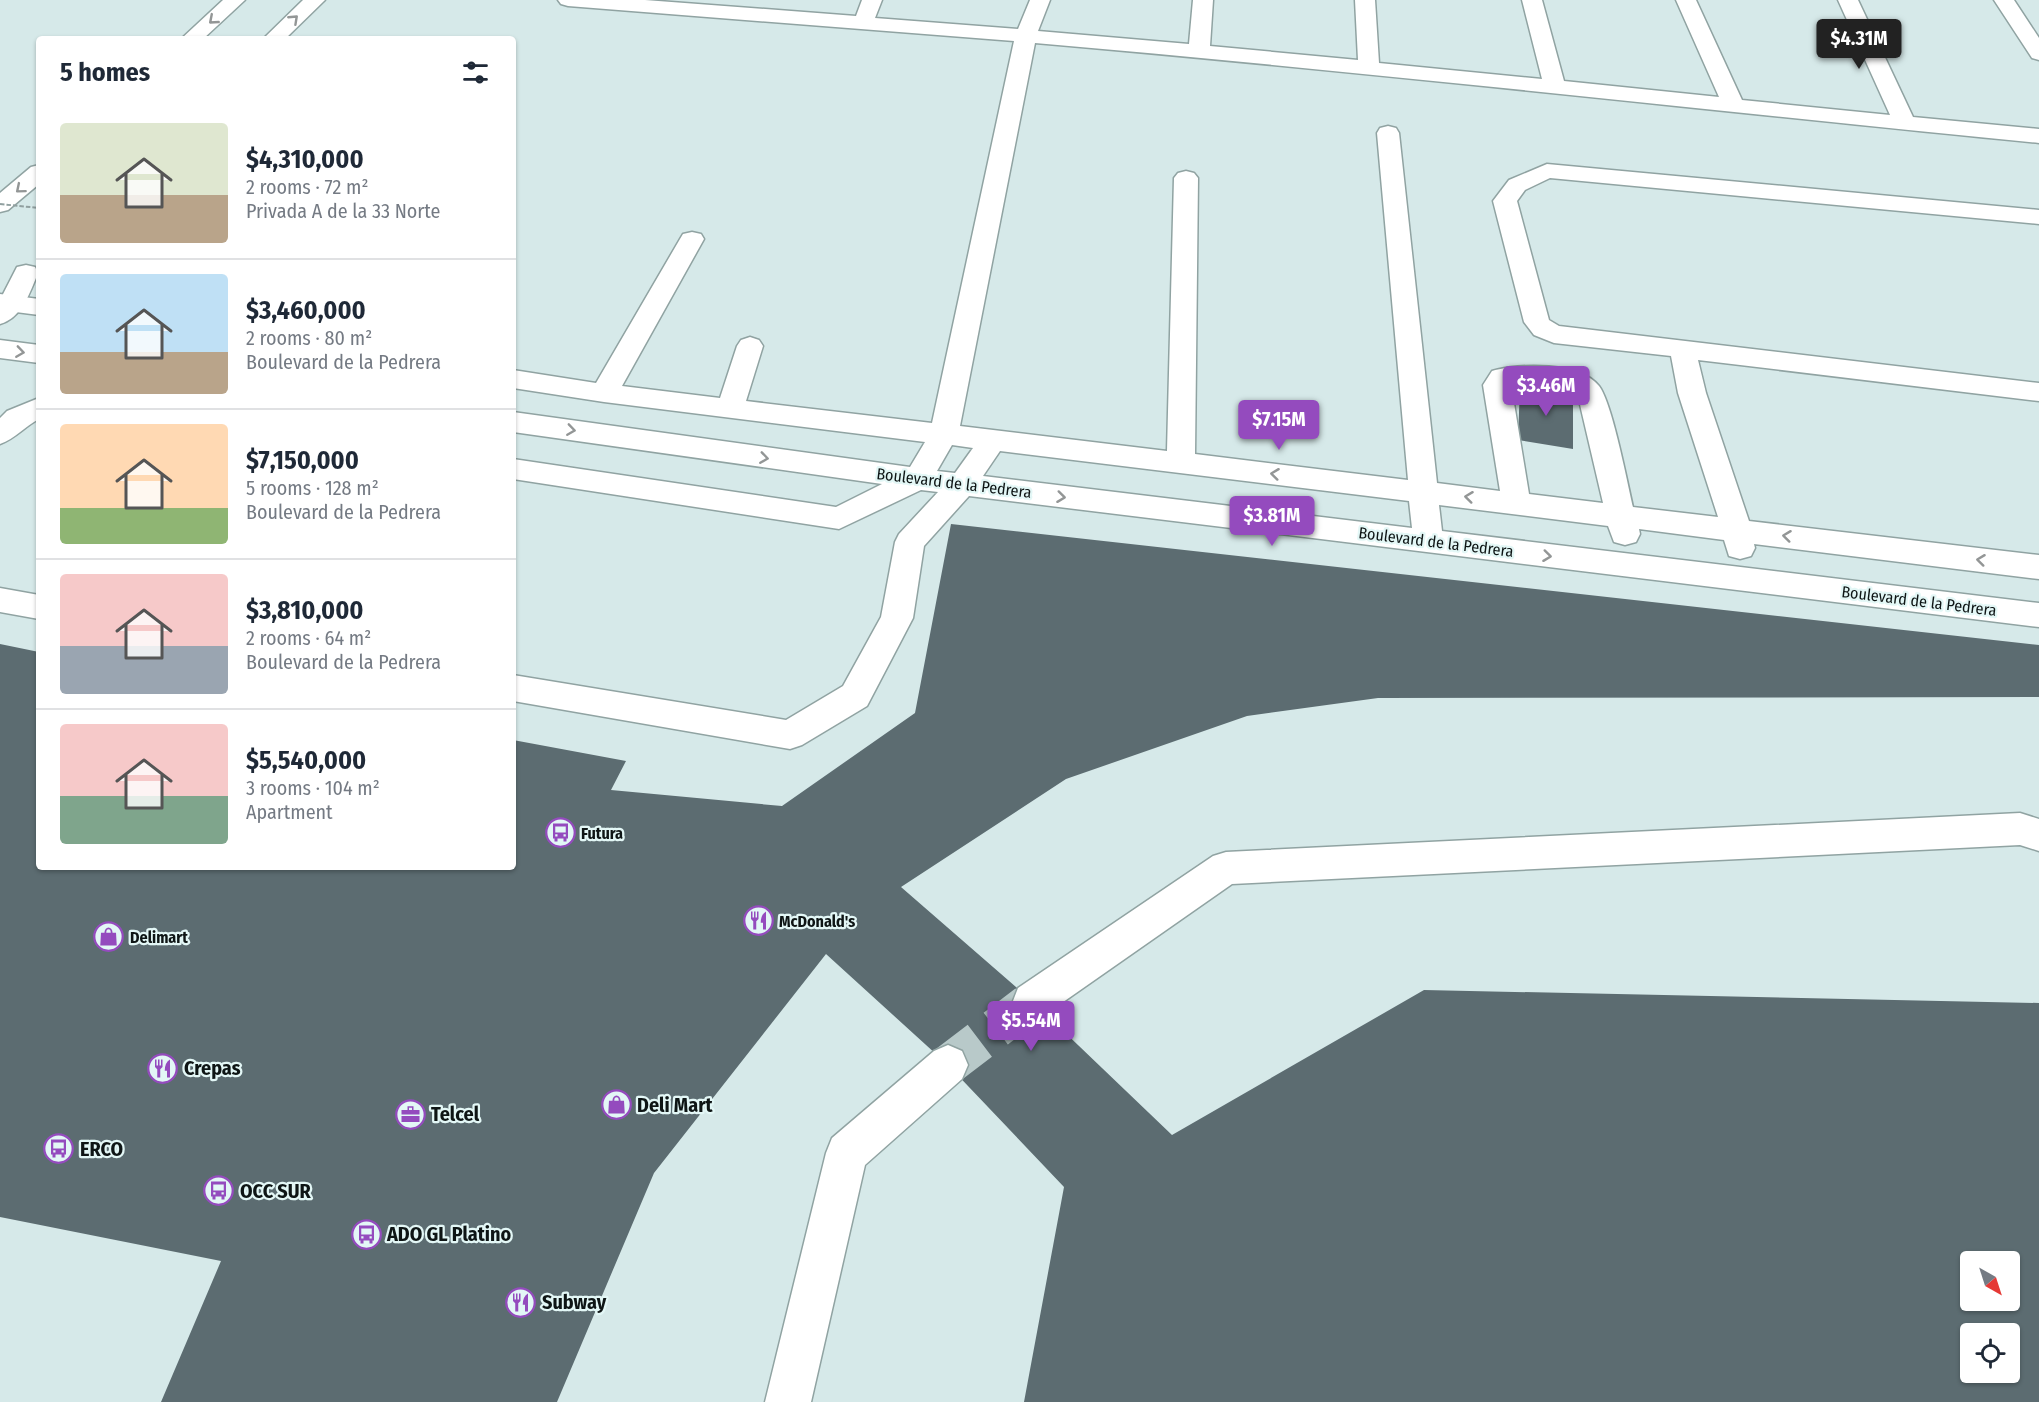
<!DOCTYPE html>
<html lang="en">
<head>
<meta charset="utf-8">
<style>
	body { margin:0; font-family:"Fira Sans Condensed",sans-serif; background:#f2f2f3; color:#1f2937; height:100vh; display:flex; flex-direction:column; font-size:22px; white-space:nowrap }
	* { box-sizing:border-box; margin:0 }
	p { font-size:20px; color:#747a83 }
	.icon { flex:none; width:33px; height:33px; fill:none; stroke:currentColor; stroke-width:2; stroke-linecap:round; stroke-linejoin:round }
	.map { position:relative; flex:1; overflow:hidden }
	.sheet { position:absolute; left:36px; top:36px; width:480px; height:834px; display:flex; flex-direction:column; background:#fff; border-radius:6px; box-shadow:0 2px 4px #0004 }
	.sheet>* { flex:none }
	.needle { width:39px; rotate:141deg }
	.controls { position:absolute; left:1960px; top:1251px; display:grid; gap:12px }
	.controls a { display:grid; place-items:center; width:60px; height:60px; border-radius:6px; background:#fff; box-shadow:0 2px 4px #0004; font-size:30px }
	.price { position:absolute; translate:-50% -51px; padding:0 14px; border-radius:6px; background:#944bbe; color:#fff; font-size:20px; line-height:39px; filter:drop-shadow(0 2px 3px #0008) }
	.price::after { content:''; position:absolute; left:50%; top:36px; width:18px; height:14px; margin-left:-9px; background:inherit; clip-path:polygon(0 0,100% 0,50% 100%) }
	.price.on { background:#222; color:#fff }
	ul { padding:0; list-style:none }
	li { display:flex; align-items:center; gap:18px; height:150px; padding:0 24px }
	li+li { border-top:2px solid #e0e1e3 }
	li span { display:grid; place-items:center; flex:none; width:168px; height:120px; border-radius:6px; color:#555 }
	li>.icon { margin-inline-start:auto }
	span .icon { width:72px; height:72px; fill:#fffc; stroke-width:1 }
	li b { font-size:26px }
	h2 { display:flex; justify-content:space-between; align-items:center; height:72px; padding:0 24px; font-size:26px }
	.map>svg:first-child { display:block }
</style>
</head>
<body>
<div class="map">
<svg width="2039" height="1402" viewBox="0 0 2039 1402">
	<rect width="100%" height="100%" fill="#d6e9e9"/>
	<!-- building -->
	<path fill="#5c6c71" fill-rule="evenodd" d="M 1520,385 L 1573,393 L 1573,449 L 1518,440 Z
		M 951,524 L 2039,645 L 2039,697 L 1378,698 L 1247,716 L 1066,779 L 901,887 L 1032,1001 L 1172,1135 L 1424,990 L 2039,1003 L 2039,1402 L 1024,1402 L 1064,1187 L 948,1065 L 826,954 L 654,1173 L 557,1402 L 161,1402 L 221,1261 L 0,1217 L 0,644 L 39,652 L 39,867 L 513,867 L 513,740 L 626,761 L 611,790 L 782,806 L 915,713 ZM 1971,1262 L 2010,1262 L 2010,1300 L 1971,1300 ZM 1971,1334 L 2010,1334 L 2010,1372 L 1971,1372 Z"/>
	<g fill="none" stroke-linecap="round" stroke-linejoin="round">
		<!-- minor-tunnel -->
		<path stroke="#b8c9c9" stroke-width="40" stroke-dasharray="40 20" stroke-linecap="butt" d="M 948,1065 L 1032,1001"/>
		<defs>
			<path id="minor" d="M 558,0 L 645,0 L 856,16 L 862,0 L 882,0 L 875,18 L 1018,29 L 1030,0 L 1050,0 L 1038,31 L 1189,44 L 1193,0 L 1213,0 L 1210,46 L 1358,60 L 1355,0 L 1375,0 L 1379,63 L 1542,79 L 1522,0 L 1542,0 L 1564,81 L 1719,97 L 1676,0 L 1696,0 L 1742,100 L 1890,115 L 1838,0 L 1858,0 L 1913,117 L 2039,129 L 2039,143 C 1704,110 1370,72 1035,43 L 960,426 L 1167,451 L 1174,178 L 1178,173 L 1186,171 L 1194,173 L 1198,178 L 1195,454 L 1408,480 L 1377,133 L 1380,128 L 1388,126 L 1396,128 L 1399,133 L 1437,483 L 1500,491 L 1483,385 L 1492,371 C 1519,363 1581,362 1599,386 C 1612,403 1627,481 1633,507 L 1718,517 L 1678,393 L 1671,356 L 1554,343 L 1534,335 L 1524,322 L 1493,201 L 1509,180 L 1547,164 L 2039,210 L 2039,224 L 1550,178 L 1525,190 L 1517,201 L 1549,320 L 1559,326 L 2039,383 L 2039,401 L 1698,360 L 1706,393 L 1749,521 L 2039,555 L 2039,579 L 1754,544 L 1755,548 L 1751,556 L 1740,559 L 1729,556 L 1724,540 L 1639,529 L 1640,534 L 1636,542 L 1625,545 L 1614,542 L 1608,526 L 1439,505 L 1442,531 L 2039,603 L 2039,627 L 969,496 L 924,546 L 913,618 L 867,706 L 802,745 L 790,749 L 513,701 L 513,675 L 786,720 L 843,686 L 881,617 L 895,542 L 899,534 L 938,492 L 921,490 L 839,529 L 513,479 L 513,459 L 836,507 L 882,484 L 513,432 L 513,412 L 910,467 L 925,442 L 604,402 L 513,388 L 513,370 L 596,383 L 680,239 L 683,234 L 692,232 L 701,234 L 704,239 L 622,386 L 720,398 L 737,346 L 741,340 L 750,337 L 759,340 L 763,346 L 746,401 L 932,423 L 1014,41 L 568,6 L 561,4 ZM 1531,384 L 1566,388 L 1578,396 L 1603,503 L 1529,494 L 1511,385 ZM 952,445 L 973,448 L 955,473 L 937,471 ZM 1000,451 L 1409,501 L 1412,528 L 983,476 Z
				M 1994,0 L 2014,0 L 2039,38 L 2039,60 L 2032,58 Z
				M 0,294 L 39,299 L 39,315 L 0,310 Z
				M 0,340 L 39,345 L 39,363 L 0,358 Z
				M 39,398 L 39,419 C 25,426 15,439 0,444 L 0,418 L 7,411 Z
				M 0,588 L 39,595 L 39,619 L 0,612 Z
				M 2020,813 L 2039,819 L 2039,851 L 2020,845 L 1232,884 L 1046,1014 L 1032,1020 L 1018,1014 L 1013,1001 L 1018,988 L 1213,856 L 1226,852 Z
				M 948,1045 L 962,1051 L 968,1065 L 962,1079 L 865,1165 L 811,1402 L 765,1402 L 826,1153 L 832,1138 L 934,1051 Z"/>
			<path id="major" d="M 223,0 L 245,0 L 203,39 L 181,39 Z
				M 303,0 L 325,0 L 285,39 L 263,39 Z
				M 39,165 L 39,184 L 8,210 L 0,212 L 0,193 L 31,167 Z
				M 26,265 L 35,267 L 38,273 C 30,292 22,318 0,324 L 0,300 L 17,267 Z"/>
		</defs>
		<!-- minor casing -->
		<use href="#minor" stroke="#90a3a2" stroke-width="3"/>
		<!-- major casing -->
		<use href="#major" stroke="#90a3a2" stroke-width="3"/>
		<!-- minor -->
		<use href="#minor" fill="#fff" fill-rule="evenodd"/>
		<!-- major -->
		<use href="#major" fill="#fff" fill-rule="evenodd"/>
		<!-- path-bridge -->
		<path stroke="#91a0a0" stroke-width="2" stroke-dasharray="4.5 2" stroke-linecap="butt" d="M 0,204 L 39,208"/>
	</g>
	<!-- one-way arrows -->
	<defs><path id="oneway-chevron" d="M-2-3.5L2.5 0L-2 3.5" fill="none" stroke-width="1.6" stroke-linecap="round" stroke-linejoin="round" transform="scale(1.5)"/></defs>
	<g stroke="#939696">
		<use href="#oneway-chevron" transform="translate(294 19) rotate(-43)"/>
		<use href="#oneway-chevron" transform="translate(213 20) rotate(139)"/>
		<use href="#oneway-chevron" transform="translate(20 189) rotate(140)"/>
		<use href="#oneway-chevron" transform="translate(20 352) rotate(8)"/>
		<use href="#oneway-chevron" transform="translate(571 430) rotate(8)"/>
		<use href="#oneway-chevron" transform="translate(764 458) rotate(8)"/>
		<use href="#oneway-chevron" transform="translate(1275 474) rotate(-173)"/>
		<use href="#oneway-chevron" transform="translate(1061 497) rotate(7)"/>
		<use href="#oneway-chevron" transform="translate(1469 497) rotate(-173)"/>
		<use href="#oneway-chevron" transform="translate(1787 536) rotate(-173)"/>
		<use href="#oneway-chevron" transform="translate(1547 556) rotate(7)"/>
		<use href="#oneway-chevron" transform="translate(1981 560) rotate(-173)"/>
	</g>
	<!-- icons -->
	<defs>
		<symbol id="bus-ring" viewBox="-11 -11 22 22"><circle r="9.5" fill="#e3f7f6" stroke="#944bbe" stroke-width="1.5"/><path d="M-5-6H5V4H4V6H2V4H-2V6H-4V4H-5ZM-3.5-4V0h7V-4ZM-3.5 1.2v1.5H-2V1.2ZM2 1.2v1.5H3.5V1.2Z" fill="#944bbe"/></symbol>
		<symbol id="restaurant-ring" viewBox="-11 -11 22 22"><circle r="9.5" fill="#e3f7f6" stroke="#944bbe" stroke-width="1.5"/><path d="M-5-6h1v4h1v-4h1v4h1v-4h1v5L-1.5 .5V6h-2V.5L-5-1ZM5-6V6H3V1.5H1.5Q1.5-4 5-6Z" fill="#944bbe"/></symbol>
		<symbol id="shop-ring" viewBox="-11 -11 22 22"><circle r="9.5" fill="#e3f7f6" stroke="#944bbe" stroke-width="1.5"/><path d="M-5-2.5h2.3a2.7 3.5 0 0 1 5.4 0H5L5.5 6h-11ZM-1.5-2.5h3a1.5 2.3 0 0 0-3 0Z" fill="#944bbe"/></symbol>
		<symbol id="office-ring" viewBox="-11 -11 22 22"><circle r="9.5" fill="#e3f7f6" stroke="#944bbe" stroke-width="1.5"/><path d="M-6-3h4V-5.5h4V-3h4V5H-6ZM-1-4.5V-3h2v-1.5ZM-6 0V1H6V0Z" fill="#944bbe"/></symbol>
	</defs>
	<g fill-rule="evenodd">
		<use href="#bus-ring" x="544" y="816" width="33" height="33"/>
		<use href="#restaurant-ring" x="742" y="904" width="33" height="33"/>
		<use href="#shop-ring" x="92" y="920" width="33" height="33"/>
		<use href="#restaurant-ring" x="146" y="1052" width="33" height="33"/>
		<use href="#shop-ring" x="600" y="1088" width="33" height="33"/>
		<use href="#office-ring" x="394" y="1098" width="33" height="33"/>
		<use href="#bus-ring" x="42" y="1132" width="33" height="33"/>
		<use href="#bus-ring" x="202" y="1174" width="33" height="33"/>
		<use href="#bus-ring" x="350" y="1218" width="33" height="33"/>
		<use href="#restaurant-ring" x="504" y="1286" width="33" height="33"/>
	</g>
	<g text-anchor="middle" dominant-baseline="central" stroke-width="4.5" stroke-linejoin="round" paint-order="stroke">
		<!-- street labels -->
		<g font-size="16" fill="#0e1515" stroke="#e3f7f6">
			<text transform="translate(954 483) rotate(7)">Boulevard de la Pedrera</text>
			<text transform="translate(1436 542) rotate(7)">Boulevard de la Pedrera</text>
			<text transform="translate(1919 601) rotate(7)">Boulevard de la Pedrera</text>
		</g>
		<!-- poi labels -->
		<g font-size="16" font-weight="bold" fill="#0e1515" stroke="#e3f7f6" text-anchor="start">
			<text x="581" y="833">Futura</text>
			<text x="779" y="921">McDonald's</text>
			<text x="130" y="937">Delimart</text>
		</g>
		<!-- near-poi labels -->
		<g font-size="20" font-weight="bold" fill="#0e1515" stroke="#e3f7f6" text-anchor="start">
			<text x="184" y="1068">Crepas</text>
			<text x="637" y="1105">Deli Mart</text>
			<text x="431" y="1114">Telcel</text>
			<text x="80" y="1149">ERCO</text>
			<text x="240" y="1191">OCC SUR</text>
			<text x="387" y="1234">ADO GL Platino</text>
			<text x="542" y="1302">Subway</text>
		</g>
	</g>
</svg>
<div class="controls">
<a><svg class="needle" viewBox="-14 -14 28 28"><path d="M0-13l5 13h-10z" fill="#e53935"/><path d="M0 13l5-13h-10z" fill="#747a83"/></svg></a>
<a><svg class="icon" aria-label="locate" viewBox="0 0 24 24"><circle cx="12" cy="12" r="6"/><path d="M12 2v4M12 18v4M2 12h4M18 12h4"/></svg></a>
</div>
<b class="price on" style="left:1859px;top:70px">$4.31M</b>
<b class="price" style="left:1546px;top:417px">$3.46M</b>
<b class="price" style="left:1279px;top:451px">$7.15M</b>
<b class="price" style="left:1272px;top:547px">$3.81M</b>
<b class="price" style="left:1031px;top:1052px">$5.54M</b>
<section class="sheet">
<h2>5 homes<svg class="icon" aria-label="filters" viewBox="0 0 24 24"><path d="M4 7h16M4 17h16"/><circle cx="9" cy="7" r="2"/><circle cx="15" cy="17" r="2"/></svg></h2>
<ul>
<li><span style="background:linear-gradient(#dfe7d0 60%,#b9a48a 0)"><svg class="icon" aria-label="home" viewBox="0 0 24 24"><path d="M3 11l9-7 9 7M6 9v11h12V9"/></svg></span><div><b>$4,310,000</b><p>2 rooms · 72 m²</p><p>Privada A de la 33 Norte</p></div></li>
<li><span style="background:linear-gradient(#bfe0f5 65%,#b9a48a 0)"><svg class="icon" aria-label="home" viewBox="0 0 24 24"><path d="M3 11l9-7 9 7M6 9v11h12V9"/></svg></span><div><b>$3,460,000</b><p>2 rooms · 80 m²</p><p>Boulevard de la Pedrera</p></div></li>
<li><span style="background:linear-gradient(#ffd9b3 70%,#8fb573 0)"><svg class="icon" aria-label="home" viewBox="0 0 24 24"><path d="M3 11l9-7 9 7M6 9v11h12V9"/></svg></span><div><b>$7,150,000</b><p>5 rooms · 128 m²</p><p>Boulevard de la Pedrera</p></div></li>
<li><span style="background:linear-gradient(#f6c9c9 60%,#9aa5b1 0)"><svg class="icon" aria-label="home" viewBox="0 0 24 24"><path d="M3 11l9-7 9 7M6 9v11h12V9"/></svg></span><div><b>$3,810,000</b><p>2 rooms · 64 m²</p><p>Boulevard de la Pedrera</p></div></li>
<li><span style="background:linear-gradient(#f6c9c9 60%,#7fa58c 0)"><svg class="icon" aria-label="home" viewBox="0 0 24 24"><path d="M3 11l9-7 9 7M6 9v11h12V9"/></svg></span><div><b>$5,540,000</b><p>3 rooms · 104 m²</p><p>Apartment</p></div></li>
</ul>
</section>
</div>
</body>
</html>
